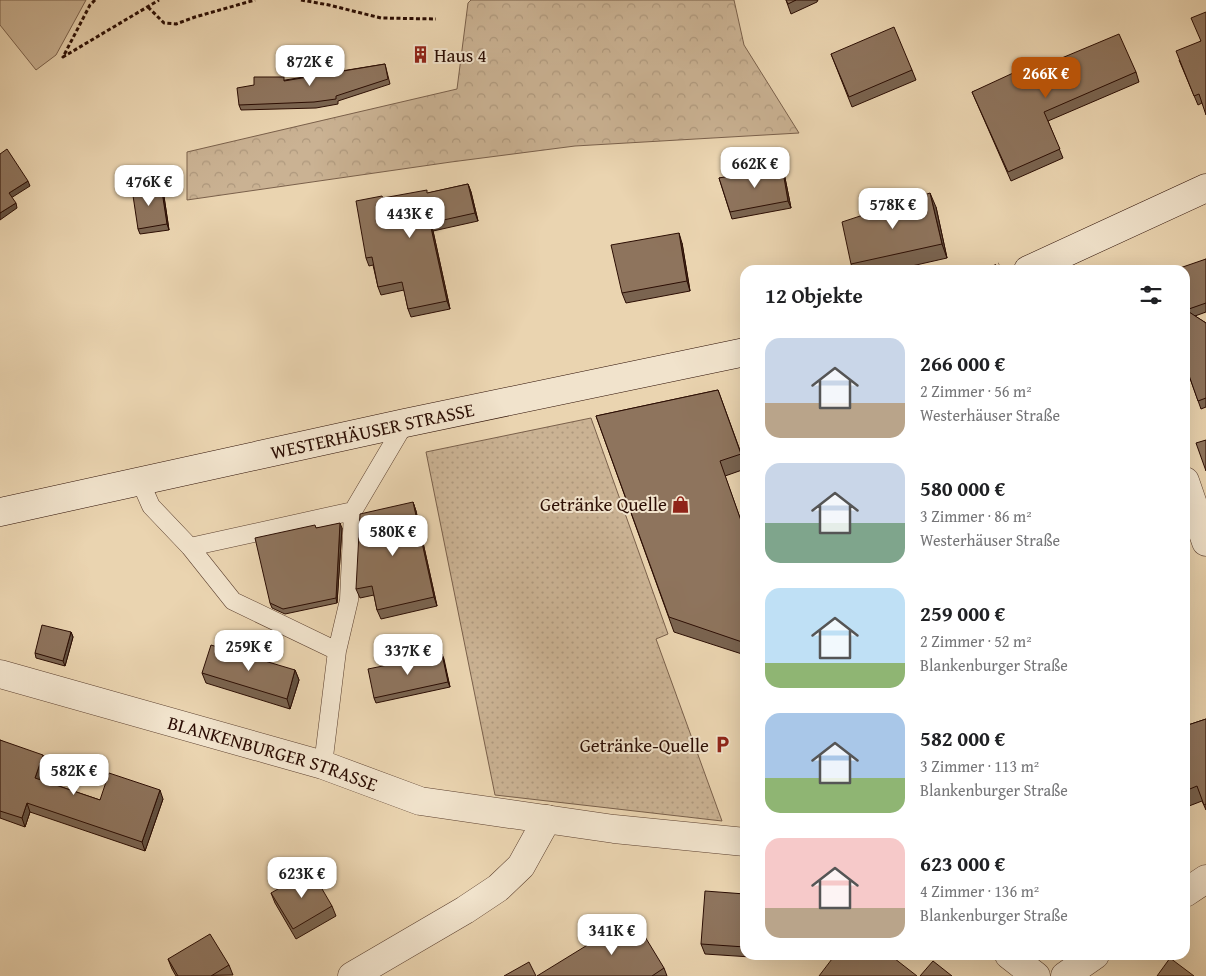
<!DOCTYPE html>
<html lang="de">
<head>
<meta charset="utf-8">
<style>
	body { margin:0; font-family:"Gentium Book Plus",serif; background:#f6f6f6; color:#202124; height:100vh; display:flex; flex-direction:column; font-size:19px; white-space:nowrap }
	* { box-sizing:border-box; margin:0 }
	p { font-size:16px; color:#757577 }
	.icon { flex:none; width:28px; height:28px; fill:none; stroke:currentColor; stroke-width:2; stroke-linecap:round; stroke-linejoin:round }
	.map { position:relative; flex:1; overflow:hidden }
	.details { position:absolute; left:740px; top:265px; width:450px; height:695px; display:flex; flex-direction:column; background:#fff; border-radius:15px; box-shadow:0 5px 20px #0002 }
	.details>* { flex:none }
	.price { position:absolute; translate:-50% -42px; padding:0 11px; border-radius:10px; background:#fff; color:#222; font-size:16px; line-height:32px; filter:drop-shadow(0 1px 2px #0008) }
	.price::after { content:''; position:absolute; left:50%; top:30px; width:15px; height:11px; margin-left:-8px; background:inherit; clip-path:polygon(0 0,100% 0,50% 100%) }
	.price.active { background:#b45309; color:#fff }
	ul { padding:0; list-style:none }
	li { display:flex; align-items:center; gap:15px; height:125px; padding:0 25px }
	li span { display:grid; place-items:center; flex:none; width:140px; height:100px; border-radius:15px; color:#555 }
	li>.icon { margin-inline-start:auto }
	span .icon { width:60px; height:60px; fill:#fffc; stroke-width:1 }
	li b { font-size:21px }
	h2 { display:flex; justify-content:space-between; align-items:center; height:60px; padding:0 25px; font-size:21px }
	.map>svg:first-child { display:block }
</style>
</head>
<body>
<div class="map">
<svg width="1206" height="976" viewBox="0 0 1206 976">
	<defs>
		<pattern id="grass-dots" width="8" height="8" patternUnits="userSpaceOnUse" patternTransform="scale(1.25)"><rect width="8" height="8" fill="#cab293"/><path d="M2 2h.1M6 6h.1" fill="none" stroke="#ae987d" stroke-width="1.8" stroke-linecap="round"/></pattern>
		<pattern id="forest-crowns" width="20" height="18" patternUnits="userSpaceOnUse" patternTransform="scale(1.25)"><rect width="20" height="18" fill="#cab293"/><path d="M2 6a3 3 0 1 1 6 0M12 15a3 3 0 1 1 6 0" fill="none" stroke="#ae987d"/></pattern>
	</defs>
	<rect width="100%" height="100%" fill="#ead4b0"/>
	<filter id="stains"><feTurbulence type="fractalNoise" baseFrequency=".004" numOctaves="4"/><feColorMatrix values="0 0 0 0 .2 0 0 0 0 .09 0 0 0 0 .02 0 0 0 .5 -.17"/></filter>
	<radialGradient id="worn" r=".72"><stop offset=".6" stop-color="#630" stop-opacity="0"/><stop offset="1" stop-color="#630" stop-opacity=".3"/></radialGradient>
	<!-- grass -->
	<path fill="url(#grass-dots)" stroke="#7a604b" d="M 591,418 L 668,634 L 656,639 L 722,821 L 495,795 L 426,452 Z"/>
	<!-- forest -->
	<path fill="url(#forest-crowns)" stroke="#7a604b" d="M 471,0 L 734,0 L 744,45 L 799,133 L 575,146 L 451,162 L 187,200 L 187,152 L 457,89 L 468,3 Z"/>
	<!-- green -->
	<path fill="#cab293" stroke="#7a604b" d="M 0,0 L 86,0 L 56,55 L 36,70 L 0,25 Z"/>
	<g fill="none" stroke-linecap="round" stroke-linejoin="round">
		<defs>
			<path id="lane" d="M 140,481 L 151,506 L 190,547 L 353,511 L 405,423
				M 190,547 L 233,601 L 337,651 L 323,765
				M 337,651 L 349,600 L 353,511"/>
			<g id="street">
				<path d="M 1185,481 L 1206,542"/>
				<path id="s1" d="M 0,674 L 323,765 L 420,801 L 614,829 L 745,842"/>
				<path d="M 1185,893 L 1206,879"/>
				<path d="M 1009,955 L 1036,976"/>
				<path d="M 352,976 L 465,910 L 498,888 L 521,866 L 547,819"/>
				<path d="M 1065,976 L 1095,955"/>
			</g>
			<g id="secondary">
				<path d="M 1028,270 L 1206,188"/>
				<path id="s2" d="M 0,512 L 405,423 L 745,352"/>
			</g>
		</defs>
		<!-- lane casing -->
		<use href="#lane" stroke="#5b3f2e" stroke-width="19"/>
		<!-- street casing -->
		<use href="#street" stroke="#5b3f2e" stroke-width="29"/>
		<!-- secondary casing -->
		<use href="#secondary" stroke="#2b0d03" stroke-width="29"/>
		<!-- path -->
		<path stroke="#2b0d03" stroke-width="3" stroke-dasharray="4 2.5" stroke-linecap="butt" d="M 95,0 L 90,5 L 63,57 L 159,0
			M 301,0 L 329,5 L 381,18 L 436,19
			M 148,7 L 164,23 L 176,24 L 195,17 L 255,0
			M 987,270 L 999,264"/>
		<!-- lane -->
		<use href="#lane" stroke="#f1e3cc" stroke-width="18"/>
		<!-- street -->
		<use href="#street" stroke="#f1e3cc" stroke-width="28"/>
		<!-- secondary -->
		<use href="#secondary" stroke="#f1e3cc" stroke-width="28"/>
	</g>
	<!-- wall -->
	<path fill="#7a6450" stroke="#2b0d03" d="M 786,0 L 818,0 L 817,2 L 791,14 Z
		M 1206,12 L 1202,103 L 1198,105 L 1179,60 L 1201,41 Z
		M 831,54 L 912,70 L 916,80 L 852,107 Z
		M 385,64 L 390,84 L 338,101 L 338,104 L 316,108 L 241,110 L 239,105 L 254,85 Z
		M 1136,72 L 1139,82 L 1048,121 L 1063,158 L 1011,181 L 972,92 L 1026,73 Z
		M 784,173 L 791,208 L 732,219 L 719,178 Z
		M 468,184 L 471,192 L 478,221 L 433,231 L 450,309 L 411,317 L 408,309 L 404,290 L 381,295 L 378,287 L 373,265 L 369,266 L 366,258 L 428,193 Z
		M 163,190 L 169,230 L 140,234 L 138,229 Z
		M 936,207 L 947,258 L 894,270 L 853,270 L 851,264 Z
		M 682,243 L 690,291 L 626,303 L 622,293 Z
		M 1206,259 L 1206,312 L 1195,316 L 1206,323 L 1206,407 L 1201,409 L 1185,364 L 1185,270 Z
		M 718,390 L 745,464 L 745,469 L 725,476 L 745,532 L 745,655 L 674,632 L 596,416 Z
		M 413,502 L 416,511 L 437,606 L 381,619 L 377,610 L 374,595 L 360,598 L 356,589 Z
		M 316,528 L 342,528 L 337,603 L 285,614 L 272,608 L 270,603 Z
		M 71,632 L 73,637 L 65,666 L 36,658 L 35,653 Z
		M 442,654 L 450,687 L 376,703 L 374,698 Z
		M 295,670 L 299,680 L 290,709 L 206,683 L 202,673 Z
		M 1206,719 L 1206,810 L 1202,801 L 1189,806 L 1185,794 L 1185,726 Z
		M 0,740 L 46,764 L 41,780 L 100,800 L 163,799 L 145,851 L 30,812 L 25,827 L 0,818 Z
		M 271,893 L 332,906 L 336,916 L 296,939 L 275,903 Z
		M 745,894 L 745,955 L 766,955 L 766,958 L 705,954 L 701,944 Z
		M 168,959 L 229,965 L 233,975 L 176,976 L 172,969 Z
		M 664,968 L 667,976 L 537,976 Z"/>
	<!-- shaded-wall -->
	<path fill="#635141" stroke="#2b0d03" d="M 782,166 L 784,173 L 791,208 L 788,201 Z
		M 28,181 L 30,186 L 11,198 L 9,193 Z
		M 468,184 L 471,192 L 478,221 L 475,213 Z
		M 161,185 L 163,190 L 169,230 L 167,224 Z
		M 930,193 L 936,207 L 947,258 L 942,244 Z
		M 16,203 L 17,208 L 0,220 L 0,213 Z
		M 430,223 L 433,231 L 450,309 L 447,301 Z
		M 679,233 L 682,243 L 690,291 L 687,281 Z
		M 413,502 L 416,511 L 437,606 L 434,597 Z
		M 340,523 L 342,528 L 337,603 L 336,598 Z
		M 71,632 L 73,637 L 65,666 L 63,661 Z
		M 442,654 L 444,659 L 450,687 L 448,682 Z
		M 295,670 L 299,680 L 290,709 L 287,699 Z
		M 43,755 L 46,764 L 38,787 L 35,778 Z
		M 160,790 L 163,799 L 145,851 L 142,842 Z
		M 27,803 L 30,812 L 25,827 L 22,818 Z"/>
	<!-- building -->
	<path fill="#8e745d" stroke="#2b0d03" d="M 786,0 L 796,0 L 788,4 Z
		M 1206,12 L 1206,115 L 1199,94 L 1194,96 L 1176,51 L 1201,41 L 1191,18 Z
		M 894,27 L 912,70 L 849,97 L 831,54 Z
		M 1119,34 L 1136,72 L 1044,112 L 1060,149 L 1008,172 L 972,92 L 1024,68 L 1026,73 Z
		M 385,64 L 388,79 L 336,96 L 336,99 L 314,102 L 239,105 L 237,88 L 254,85 L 254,77 L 284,77 L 284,81 Z
		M 7,149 L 28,181 L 9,193 L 16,203 L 0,213 L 0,154 Z
		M 782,166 L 788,201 L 730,212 L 719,178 Z
		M 468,184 L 475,213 L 430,223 L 447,301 L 408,309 L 402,282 L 378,287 L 372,257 L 366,258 L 356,201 L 382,196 L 383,198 L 427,190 L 427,193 Z
		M 161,185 L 167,224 L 138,229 L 132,189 Z
		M 930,193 L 942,244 L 851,264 L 842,222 Z
		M 679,233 L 687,281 L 622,293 L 611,245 Z
		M 1206,259 L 1206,303 L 1186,310 L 1206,323 L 1206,398 L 1198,401 L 1185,364 L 1185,270 L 1174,270 Z
		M 718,390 L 741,454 L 720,461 L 745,532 L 745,643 L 669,617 L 596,416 Z
		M 1206,440 L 1206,471 L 1196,443 Z
		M 413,502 L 434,597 L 377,610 L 372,586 L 356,589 L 360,514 Z
		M 340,523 L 336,598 L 283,609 L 270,603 L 255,538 L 315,525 L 316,528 Z
		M 42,625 L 71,632 L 63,661 L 35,653 Z
		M 211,645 L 295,670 L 287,699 L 202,673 Z
		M 442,654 L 448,682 L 374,698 L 368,669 Z
		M 1206,719 L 1206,804 L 1204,805 L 1197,786 L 1185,791 L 1185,726 Z
		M 0,740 L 43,755 L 35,778 L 100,800 L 109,773 L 160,790 L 142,842 L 27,803 L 22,818 L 0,811 Z
		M 311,870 L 332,906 L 293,929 L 271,893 Z
		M 705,891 L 745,894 L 745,947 L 701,944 Z
		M 633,917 L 664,968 L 652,976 L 537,976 Z
		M 210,934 L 229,965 L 211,976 L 178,976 L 168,959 Z
		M 835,955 L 890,955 L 917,976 L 819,976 Z
		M 1170,958 L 1194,976 L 1157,976 Z
		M 933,961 L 952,976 L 920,976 Z
		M 529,962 L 536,976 L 504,976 Z"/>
	<!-- icons -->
	<defs>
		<symbol id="building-bare" viewBox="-9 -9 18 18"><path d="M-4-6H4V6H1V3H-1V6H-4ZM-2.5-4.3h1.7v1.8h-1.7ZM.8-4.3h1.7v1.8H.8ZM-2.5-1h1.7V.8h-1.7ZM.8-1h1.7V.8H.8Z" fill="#8f2418" stroke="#f1e3cc" stroke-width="2.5" paint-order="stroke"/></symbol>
		<symbol id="shop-bare" viewBox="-9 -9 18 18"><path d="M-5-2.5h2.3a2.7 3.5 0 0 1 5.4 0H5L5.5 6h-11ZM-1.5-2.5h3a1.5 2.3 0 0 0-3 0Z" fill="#8f2418" stroke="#f1e3cc" stroke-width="2.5" paint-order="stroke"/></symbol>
		<symbol id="parking-bare" viewBox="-9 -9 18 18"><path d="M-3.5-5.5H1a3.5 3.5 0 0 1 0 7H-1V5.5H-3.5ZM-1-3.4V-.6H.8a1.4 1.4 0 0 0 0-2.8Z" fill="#8f2418" stroke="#f1e3cc" stroke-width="2.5" paint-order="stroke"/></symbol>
	</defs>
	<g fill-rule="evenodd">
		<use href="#building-bare" x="408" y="42" width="25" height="25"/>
		<use href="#shop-bare" x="668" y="492" width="25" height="25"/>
		<use href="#parking-bare" x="710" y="732" width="25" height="25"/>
	</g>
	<g text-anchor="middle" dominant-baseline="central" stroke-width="4" stroke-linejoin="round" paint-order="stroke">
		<!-- poi labels -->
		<g font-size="19" fill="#2b0d03" stroke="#f1e3cc" text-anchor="end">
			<text x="434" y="55" text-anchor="start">Haus 4</text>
			<text x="667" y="504">Getränke Quelle</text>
			<text x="709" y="745">Getränke-Quelle</text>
		</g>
		<!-- street labels -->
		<g font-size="19" fill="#2b0d03" stroke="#f1e3cc">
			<text stroke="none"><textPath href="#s2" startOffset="381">WESTERHÄUSER STRASSE</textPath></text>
			<text stroke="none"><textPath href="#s1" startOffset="284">BLANKENBURGER STRASSE</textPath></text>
		</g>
	</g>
	<rect width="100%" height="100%" filter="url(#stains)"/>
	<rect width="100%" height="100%" fill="url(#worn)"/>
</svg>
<b class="price" style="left:310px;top:87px">872K €</b>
<b class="price active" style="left:1046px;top:99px">266K €</b>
<b class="price" style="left:755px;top:189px">662K €</b>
<b class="price" style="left:149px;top:207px">476K €</b>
<b class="price" style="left:893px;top:230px">578K €</b>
<b class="price" style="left:410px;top:239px">443K €</b>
<b class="price" style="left:393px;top:557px">580K €</b>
<b class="price" style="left:249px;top:672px">259K €</b>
<b class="price" style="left:408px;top:676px">337K €</b>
<b class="price" style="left:74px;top:796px">582K €</b>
<b class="price" style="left:302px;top:899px">623K €</b>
<b class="price" style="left:612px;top:956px">341K €</b>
<section class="details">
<h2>12 Objekte<svg class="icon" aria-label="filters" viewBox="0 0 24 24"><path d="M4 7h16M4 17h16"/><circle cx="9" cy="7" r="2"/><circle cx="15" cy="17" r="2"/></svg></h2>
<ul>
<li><span style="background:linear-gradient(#c9d6e8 65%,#b9a48a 0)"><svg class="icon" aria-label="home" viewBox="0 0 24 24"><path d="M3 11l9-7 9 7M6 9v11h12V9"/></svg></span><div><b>266 000 €</b><p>2 Zimmer · 56 m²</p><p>Westerhäuser Straße</p></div></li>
<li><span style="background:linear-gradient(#c9d6e8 60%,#7fa58c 0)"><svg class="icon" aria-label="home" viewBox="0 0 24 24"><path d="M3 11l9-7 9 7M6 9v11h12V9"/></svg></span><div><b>580 000 €</b><p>3 Zimmer · 86 m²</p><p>Westerhäuser Straße</p></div></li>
<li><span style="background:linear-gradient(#bfe0f5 75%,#8fb573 0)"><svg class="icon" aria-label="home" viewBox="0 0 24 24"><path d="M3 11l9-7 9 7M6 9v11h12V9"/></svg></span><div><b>259 000 €</b><p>2 Zimmer · 52 m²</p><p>Blankenburger Straße</p></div></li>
<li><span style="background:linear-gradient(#a9c7e8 65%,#8fb573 0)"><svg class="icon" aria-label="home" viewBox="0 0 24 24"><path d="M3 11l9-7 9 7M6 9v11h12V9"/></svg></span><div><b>582 000 €</b><p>3 Zimmer · 113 m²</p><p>Blankenburger Straße</p></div></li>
<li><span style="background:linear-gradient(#f6c9c9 70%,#b9a48a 0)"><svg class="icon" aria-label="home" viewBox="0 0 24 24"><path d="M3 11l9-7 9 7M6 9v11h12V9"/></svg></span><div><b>623 000 €</b><p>4 Zimmer · 136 m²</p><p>Blankenburger Straße</p></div></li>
</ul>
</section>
</div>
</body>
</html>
